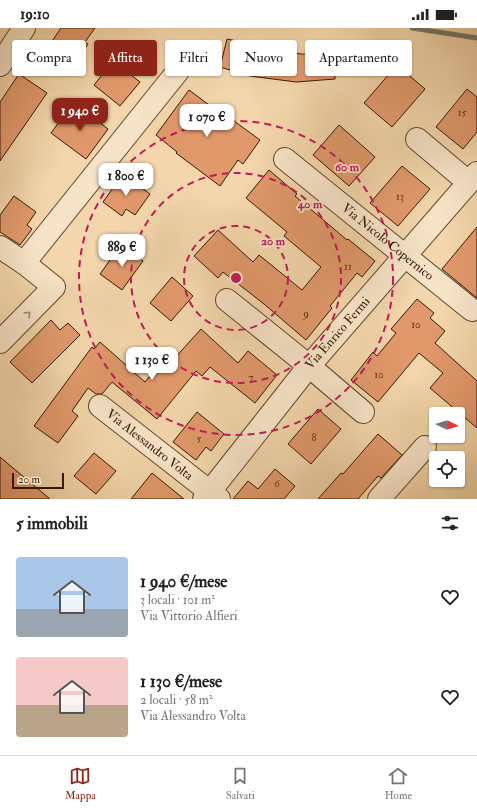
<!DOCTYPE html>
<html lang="it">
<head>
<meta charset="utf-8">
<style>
	body { margin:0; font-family:"IM FELL Double Pica",serif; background:#f6f6f6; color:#222; height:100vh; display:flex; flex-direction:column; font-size:15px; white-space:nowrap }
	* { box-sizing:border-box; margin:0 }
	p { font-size:13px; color:#767676 }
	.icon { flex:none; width:22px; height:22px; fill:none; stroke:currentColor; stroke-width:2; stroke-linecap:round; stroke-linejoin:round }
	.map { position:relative; height:471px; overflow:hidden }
	.side { display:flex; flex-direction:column; background:#fff; flex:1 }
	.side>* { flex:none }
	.banner { position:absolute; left:12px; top:12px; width:453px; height:36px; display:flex; gap:8px }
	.needle { width:26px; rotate:95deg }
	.tools { position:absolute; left:429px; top:379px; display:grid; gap:8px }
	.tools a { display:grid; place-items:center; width:36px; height:36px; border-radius:4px; background:#fff; box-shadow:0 1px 3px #0004; font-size:20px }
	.scale { position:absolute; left:12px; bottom:10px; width:52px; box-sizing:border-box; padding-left:4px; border:2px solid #351702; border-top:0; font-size:11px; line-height:14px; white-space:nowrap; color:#351702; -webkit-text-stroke:3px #f7e4c8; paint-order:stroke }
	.price { position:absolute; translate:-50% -34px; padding:0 9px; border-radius:8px; background:#fff; color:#222; font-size:13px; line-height:26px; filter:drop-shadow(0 1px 2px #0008) }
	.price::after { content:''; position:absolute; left:50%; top:24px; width:12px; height:9px; margin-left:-6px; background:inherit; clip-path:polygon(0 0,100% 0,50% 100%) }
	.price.active { background:#8f2418; color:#fff }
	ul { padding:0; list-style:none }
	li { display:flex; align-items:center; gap:12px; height:100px; padding:0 16px }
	li span { display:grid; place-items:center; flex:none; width:112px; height:80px; border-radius:4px; color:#555 }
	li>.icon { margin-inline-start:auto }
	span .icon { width:48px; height:48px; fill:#fffc; stroke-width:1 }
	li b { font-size:17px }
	h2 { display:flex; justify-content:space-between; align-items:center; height:48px; padding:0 16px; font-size:17px }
	.tag { padding:0 14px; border-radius:4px; background:#fff; box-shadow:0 1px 3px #0004; font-size:14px; line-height:36px }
	.tag.active { background:#8f2418; color:#fff }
	.status { display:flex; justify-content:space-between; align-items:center; height:28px; padding:0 20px; background:#fff; direction:ltr }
	.status svg { height:11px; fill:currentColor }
	.tabs { display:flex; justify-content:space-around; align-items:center; height:56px; border-top:1px solid #e0e0e0; background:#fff; font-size:11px; color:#767676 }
	.tabs a { display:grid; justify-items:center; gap:2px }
	.tabs .active { color:#8f2418 }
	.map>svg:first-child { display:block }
</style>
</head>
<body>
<div class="status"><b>19:10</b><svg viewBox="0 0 49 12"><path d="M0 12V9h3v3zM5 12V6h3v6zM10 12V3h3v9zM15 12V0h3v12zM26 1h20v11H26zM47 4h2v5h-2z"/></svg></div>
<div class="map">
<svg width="477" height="471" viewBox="0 0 477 471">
	<rect width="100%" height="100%" fill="#f3d6ab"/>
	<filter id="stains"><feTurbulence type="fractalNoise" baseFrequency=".005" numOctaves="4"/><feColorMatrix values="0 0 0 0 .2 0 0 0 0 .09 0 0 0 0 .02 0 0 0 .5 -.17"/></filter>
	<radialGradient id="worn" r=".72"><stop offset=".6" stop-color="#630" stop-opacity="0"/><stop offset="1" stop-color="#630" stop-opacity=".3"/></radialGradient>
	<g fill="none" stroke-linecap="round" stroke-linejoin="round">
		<!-- stream -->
		<path stroke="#727866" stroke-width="5" d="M 412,0 L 477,10"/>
	</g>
	<!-- building -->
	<path fill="#e1996b" stroke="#351702" d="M 61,0 L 95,0 L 85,14 L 88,16 L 72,40 L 46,22 Z
		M 227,11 L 301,26 L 335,27 L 335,51 L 296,54 L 250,48 L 220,39 Z
		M 113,33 L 140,54 L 120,78 L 94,57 Z
		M 397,37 L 425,61 L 392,99 L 364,75 Z
		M 19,46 L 47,65 L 0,133 L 0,74 Z
		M 467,61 L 477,69 L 477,104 L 463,121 L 436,99 Z
		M 189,62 L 233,95 L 234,93 L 260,112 L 243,136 L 238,132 L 220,158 L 176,125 L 177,124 L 156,107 Z
		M 70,79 L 86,90 L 89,86 L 108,101 L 86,131 L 51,105 Z
		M 339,97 L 375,129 L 349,158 L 313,127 Z
		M 402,138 L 430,161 L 398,198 L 370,175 Z
		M 269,142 L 297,166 L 295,168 L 347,212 L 348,211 L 375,233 L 362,249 L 357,245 L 330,278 L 332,280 L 306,312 L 264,276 L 223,244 L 218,250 L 194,228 L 218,202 L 253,234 L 259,227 L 302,262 L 321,239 L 284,208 L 287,204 L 246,170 Z
		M 123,146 L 150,166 L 135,187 L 126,181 L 122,188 L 103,174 Z
		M 14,168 L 36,184 L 27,197 L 32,201 L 20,217 L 0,204 L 0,187 Z
		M 477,199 L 477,270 L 442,241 Z
		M 121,217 L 143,233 L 122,262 L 100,246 Z
		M 172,249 L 193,268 L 171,293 L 150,275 Z
		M 417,271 L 434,285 L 430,290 L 445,303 L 435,315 L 477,353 L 477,400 L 430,360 L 443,345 L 419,325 L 378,374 L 351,352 L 373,324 L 377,328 L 396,305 L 391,301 Z
		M 51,292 L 60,302 L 68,295 L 80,307 L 32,355 L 10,334 Z
		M 201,301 L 238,335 L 248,323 L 277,347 L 255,375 L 210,339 L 202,348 L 196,343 L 157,391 L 112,354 L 102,366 L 96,366 L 88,360 L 72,383 L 78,388 L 58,415 L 34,398 L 92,319 L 94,321 L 100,314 L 145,354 L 159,337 L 164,342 Z
		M 318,381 L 341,401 L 311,436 L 288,416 Z
		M 197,384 L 224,406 L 211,423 L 206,419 L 196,432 L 173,414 Z
		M 378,406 L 402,427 L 381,450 L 378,448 L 358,471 L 318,471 L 341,445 L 343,446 Z
		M 94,425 L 116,443 L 96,466 L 74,448 Z
		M 0,429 L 50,471 L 0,471 Z
		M 275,441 L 295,458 L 284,471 L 233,471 L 248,453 L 258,461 Z
		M 152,445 L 184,471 L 131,471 Z"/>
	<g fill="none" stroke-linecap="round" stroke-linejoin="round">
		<defs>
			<g id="minor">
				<path d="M 0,37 L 24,0"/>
				<path d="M 417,111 L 468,154"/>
				<path id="s1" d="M 285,131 L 472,282"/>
				<path d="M 0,219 L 24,235 L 178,43"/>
				<path d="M 227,272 L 309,338 L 363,384"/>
				<path d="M 0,314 L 54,259 L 24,235"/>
				<path id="s2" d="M 100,378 L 219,471"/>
				<path id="s3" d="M 204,471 L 309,338 L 477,145"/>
				<path d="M 379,471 L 425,419"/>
			</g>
		</defs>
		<!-- minor casing -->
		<use href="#minor" stroke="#64472c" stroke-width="24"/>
		<!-- minor -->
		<use href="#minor" stroke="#f7e4c8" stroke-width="22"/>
	</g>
	<!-- one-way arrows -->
	<defs><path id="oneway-chevron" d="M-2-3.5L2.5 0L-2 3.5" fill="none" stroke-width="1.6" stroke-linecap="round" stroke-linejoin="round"/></defs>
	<use stroke="#a0886f" href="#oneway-chevron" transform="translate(28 286) rotate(-45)"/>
	<!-- distance rings -->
	<g fill="none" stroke="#c2185b" stroke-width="2" stroke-dasharray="7 5">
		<circle cx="236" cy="250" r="52"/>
		<circle cx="236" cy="250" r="105"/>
		<circle cx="236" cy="250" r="157"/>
	</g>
	<g text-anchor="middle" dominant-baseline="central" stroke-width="3.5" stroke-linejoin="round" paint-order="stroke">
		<!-- number labels -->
		<g font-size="11" fill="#60381c">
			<text x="462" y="84">15</text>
			<text x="400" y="168">13</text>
			<text x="348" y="238">11</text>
			<text x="306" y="285">9</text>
			<text x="416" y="296">10</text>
			<text x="379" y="346">10</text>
			<text x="251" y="349">7</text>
			<text x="314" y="409">8</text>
			<text x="199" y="410">5</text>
			<text x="277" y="455">6</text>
		</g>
		<!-- street labels -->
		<g font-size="13" fill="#351702" stroke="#f7e4c8">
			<text stroke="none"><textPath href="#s1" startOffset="132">Via Nicolò Copernico</textPath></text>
			<text stroke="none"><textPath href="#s3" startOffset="213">Via Enrico Fermi</textPath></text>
			<text stroke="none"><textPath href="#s2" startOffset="63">Via Alessandro Volta</textPath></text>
		</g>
	</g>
	<circle cx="236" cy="250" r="6" fill="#c2185b" stroke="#f7e4c8" stroke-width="2"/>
	<g font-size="12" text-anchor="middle" font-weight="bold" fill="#c2185b" stroke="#f7e4c8" stroke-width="3.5" stroke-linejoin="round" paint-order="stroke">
		<text x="347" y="143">60 m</text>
		<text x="310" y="180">40 m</text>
		<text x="273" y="217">20 m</text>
	</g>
	<rect width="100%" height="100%" filter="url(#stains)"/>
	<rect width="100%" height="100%" fill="url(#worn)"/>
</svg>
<div class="tools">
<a><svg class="needle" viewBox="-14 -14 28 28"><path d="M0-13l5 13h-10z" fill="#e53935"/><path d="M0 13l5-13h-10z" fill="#767676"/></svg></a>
<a><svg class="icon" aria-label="locate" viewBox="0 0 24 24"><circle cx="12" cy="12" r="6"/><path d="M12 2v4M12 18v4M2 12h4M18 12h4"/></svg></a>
</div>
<div class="scale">20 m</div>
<b class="price active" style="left:80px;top:104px">1 940 €</b>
<b class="price" style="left:207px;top:110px">1 070 €</b>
<b class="price" style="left:126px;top:169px">1 800 €</b>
<b class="price" style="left:122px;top:240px">889 €</b>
<b class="price" style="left:152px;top:353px">1 130 €</b>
<div class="banner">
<a class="tag">Compra</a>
<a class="tag active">Affitta</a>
<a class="tag">Filtri</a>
<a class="tag">Nuovo</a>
<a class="tag">Appartamento</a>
</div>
</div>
<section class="side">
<h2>5 immobili<svg class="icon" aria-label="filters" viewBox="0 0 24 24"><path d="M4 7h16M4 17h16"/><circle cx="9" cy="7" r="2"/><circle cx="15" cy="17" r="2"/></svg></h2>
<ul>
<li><span style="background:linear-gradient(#a9c7e8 65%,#9aa5b1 0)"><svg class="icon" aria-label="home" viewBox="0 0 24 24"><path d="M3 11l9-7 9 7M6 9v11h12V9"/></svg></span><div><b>1 940 €/mese</b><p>3 locali · 101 m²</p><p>Via Vittorio Alfieri</p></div><svg class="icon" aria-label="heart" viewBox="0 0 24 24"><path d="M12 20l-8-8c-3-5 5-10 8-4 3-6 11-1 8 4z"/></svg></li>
<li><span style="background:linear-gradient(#f6c9c9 60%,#b9a48a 0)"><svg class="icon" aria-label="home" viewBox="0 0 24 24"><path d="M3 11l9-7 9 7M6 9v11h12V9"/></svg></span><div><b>1 130 €/mese</b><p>2 locali · 58 m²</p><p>Via Alessandro Volta</p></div><svg class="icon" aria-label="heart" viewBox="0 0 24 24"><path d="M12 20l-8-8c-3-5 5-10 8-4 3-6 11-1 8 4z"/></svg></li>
</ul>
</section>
<nav class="tabs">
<a class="active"><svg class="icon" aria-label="map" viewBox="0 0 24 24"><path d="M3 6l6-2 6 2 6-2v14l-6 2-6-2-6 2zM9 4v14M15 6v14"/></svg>Mappa</a>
<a><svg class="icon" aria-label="saved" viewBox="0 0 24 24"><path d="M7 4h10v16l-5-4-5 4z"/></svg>Salvati</a>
<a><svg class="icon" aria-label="home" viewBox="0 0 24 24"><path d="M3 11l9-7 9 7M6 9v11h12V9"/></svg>Home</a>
</nav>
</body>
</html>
